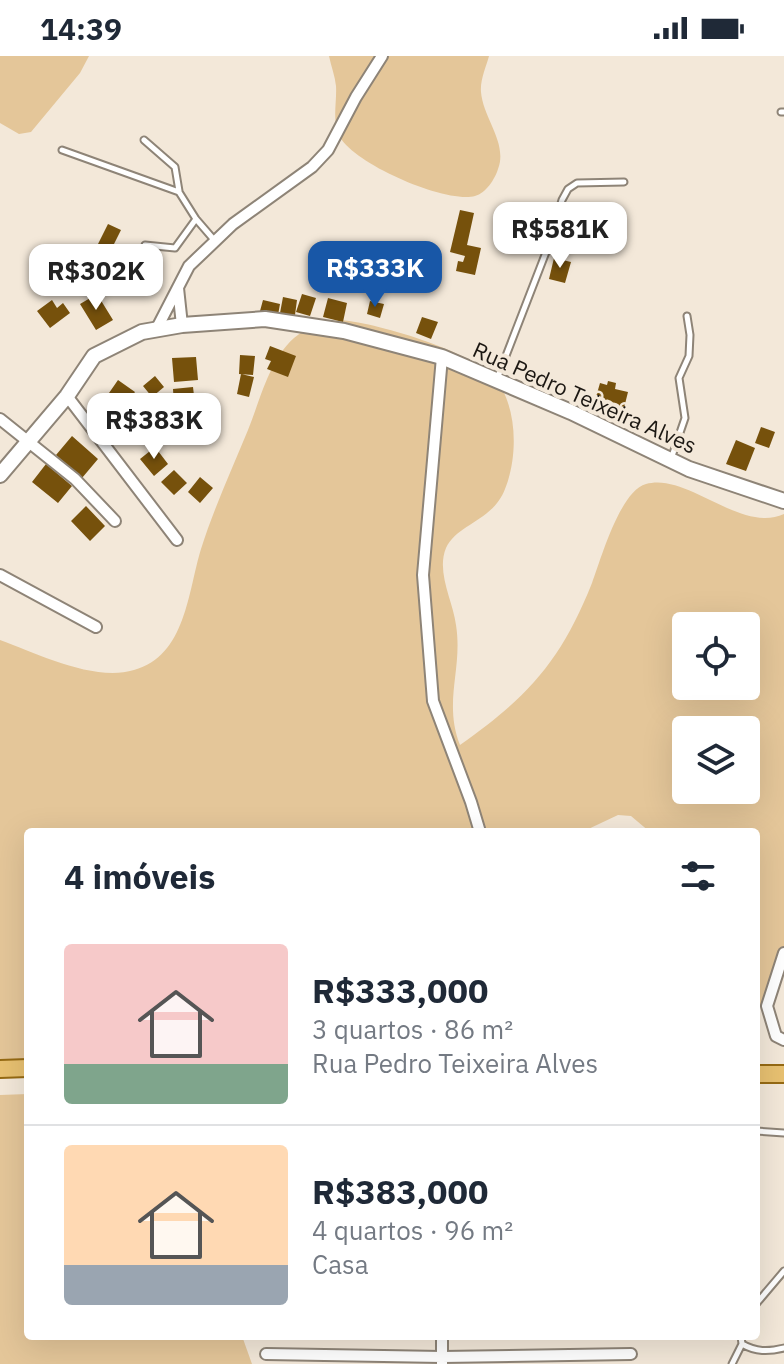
<!DOCTYPE html>
<html lang="pt">
<head>
<meta charset="utf-8">
<style>
	body { margin:0; font-family:"IBM Plex Sans",sans-serif; background:#f6f6f7; color:#1f2937; height:100vh; display:flex; flex-direction:column; font-size:30px; white-space:nowrap }
	* { box-sizing:border-box; margin:0 }
	p { font-size:26px; color:#747a83 }
	.icon { flex:none; width:44px; height:44px; fill:none; stroke:currentColor; stroke-width:2; stroke-linecap:round; stroke-linejoin:round }
	.map { position:relative; flex:1; overflow:hidden }
	.drawer { position:absolute; left:24px; top:772px; width:736px; height:512px; display:flex; flex-direction:column; background:#fff; border-radius:8px; box-shadow:0 8px 32px #0002 }
	.drawer>* { flex:none }
	.tools { position:absolute; left:672px; top:556px; display:grid; gap:16px }
	.tools a { display:grid; place-items:center; width:88px; height:88px; border-radius:8px; background:#fff; box-shadow:0 8px 32px #0002; font-size:40px }
	.price { position:absolute; translate:-50% -68px; padding:0 18px; border-radius:16px; background:#fff; color:#222; font-size:26px; line-height:52px; filter:drop-shadow(0 2px 4px #0008) }
	.price::after { content:''; position:absolute; left:50%; top:48px; width:24px; height:18px; margin-left:-12px; background:inherit; clip-path:polygon(0 0,100% 0,50% 100%) }
	.price.on { background:#1857a7; color:#fff }
	ul { padding:0; list-style:none }
	li { display:flex; align-items:center; gap:24px; height:200px; padding:0 40px }
	li+li { border-top:2px solid #e0e1e3 }
	li span { display:grid; place-items:center; flex:none; width:224px; height:160px; border-radius:8px; color:#555 }
	li>.icon { margin-inline-start:auto }
	span .icon { width:96px; height:96px; fill:#fffc; stroke-width:1 }
	li b { font-size:34px }
	h2 { display:flex; justify-content:space-between; align-items:center; height:96px; padding:0 40px; font-size:34px }
	.status { display:flex; justify-content:space-between; align-items:center; height:56px; padding:0 40px; background:#fff; direction:ltr }
	.status svg { height:22px; fill:currentColor }
	.map>svg:first-child { display:block }
</style>
</head>
<body>
<div class="status"><b>14:39</b><svg viewBox="0 0 49 12"><path d="M0 12V9h3v3zM5 12V6h3v6zM10 12V3h3v9zM15 12V0h3v12zM26 1h20v11H26zM47 4h2v5h-2z"/></svg></div>
<div class="map">
<svg width="784" height="1308" viewBox="0 0 784 1308">
	<rect width="100%" height="100%" fill="#f3e8d9"/>
	<!-- green -->
	<path fill="#e4c699" fill-rule="evenodd" d="M 0,0 L 89,0 L 80,17 L 31,76 L 19,78 L 0,67 Z
		M 329,0 L 489,0 C 486,11 480,24 481,36 C 483,62 508,87 498,113 C 495,123 486,137 475,140 C 446,148 351,107 339,79 C 332,64 337,46 336,30 C 335,20 331,10 329,0 Z
		M 338,264 C 372,265 474,296 495,322 C 518,351 518,401 505,433 C 493,465 457,468 446,492 C 436,516 453,545 456,569 C 463,613 443,646 460,689 C 528,641 561,605 592,527 C 601,503 620,435 646,428 C 687,416 741,478 784,458 L 784,904 L 763,949 L 756,951 L 756,776 L 650,776 L 631,760 L 618,759 L 582,776 L 28,776 L 28,1005 L 0,1006 L 0,584 C 38,598 94,626 134,614 C 186,600 188,535 201,493 C 214,452 232,413 248,374 C 260,345 269,304 294,282 C 307,271 321,267 338,264 ZM 686,570 L 746,570 L 746,630 L 686,630 ZM 686,674 L 746,674 L 746,734 L 686,734 Z
		M 28,1038 L 28,1280 L 242,1280 L 252,1308 L 0,1308 L 0,1039 Z"/>
	<!-- building -->
	<path fill="#76510c" d="M 460,154 L 474,157 L 467,189 L 481,192 L 475,219 L 456,215 L 458,205 L 463,206 L 465,200 L 450,196 Z
		M 108,168 L 121,174 L 111,194 L 98,188 Z
		M 554,202 L 571,206 L 565,227 L 549,223 Z
		M 97,238 L 113,264 L 96,274 L 80,248 Z
		M 302,238 L 316,242 L 310,260 L 296,256 Z
		M 283,241 L 297,244 L 295,259 L 280,257 Z
		M 328,242 L 347,247 L 343,266 L 323,261 Z
		M 52,244 L 57,252 L 63,247 L 70,257 L 50,272 L 37,255 Z
		M 263,244 L 280,248 L 278,259 L 260,255 Z
		M 370,245 L 384,248 L 380,262 L 367,258 Z
		M 422,261 L 438,266 L 431,283 L 416,277 Z
		M 270,290 L 296,300 L 288,321 L 267,313 L 271,305 L 265,303 Z
		M 240,299 L 255,300 L 253,319 L 239,318 Z
		M 196,301 L 198,324 L 174,326 L 172,302 Z
		M 241,318 L 254,321 L 249,341 L 237,338 Z
		M 155,320 L 164,331 L 152,341 L 143,330 Z
		M 118,324 L 135,336 L 126,349 L 109,337 Z
		M 608,325 L 616,327 L 615,333 L 628,336 L 623,356 L 594,348 L 600,327 L 607,329 Z
		M 193,331 L 195,348 L 174,350 L 173,333 Z
		M 131,346 L 144,354 L 136,367 L 123,359 Z
		M 761,371 L 775,376 L 769,392 L 755,387 Z
		M 72,380 L 98,403 L 82,422 L 56,399 Z
		M 736,384 L 755,392 L 746,415 L 726,408 Z
		M 155,391 L 168,408 L 154,420 L 140,403 Z
		M 46,408 L 72,430 L 58,447 L 32,426 Z
		M 174,414 L 187,427 L 174,439 L 161,426 Z
		M 200,421 L 213,432 L 200,447 L 188,436 Z
		M 86,450 L 105,470 L 90,485 L 71,465 Z"/>
	<g fill="none" stroke-linecap="round" stroke-linejoin="round">
		<defs>
			<path id="lane" d="M 781,56 L 784,56
				M 144,84 L 175,111 L 179,135
				M 62,94 L 179,136 L 196,163 L 215,185
				M 145,189 L 175,192 L 196,163
				M 497,323 L 548,191 L 562,144 L 568,133 L 577,127 L 624,126
				M 671,403 L 685,362 L 679,322 L 689,300 L 690,279 L 687,260
				M 756,1075 L 784,1077
				M 756,1248 L 784,1215
				M 741,1280 L 742,1288 C 756,1296 768,1296 784,1292
				M 732,1308 L 742,1288"/>
			<path id="street" d="M 178,232 L 182,269
				M 156,274 L 189,210 L 233,168 L 312,111 L 328,94 L 356,41 L 382,0
				M 442,301 L 423,519 L 433,645 L 471,746 L 480,776
				M 67,340 L 177,484
				M 0,363 L 75,423 L 115,465
				M 0,519 L 96,571
				M 784,897 L 767,950 L 776,980 L 784,984
				M 266,1298 L 442,1301 L 631,1298
				M 442,1308 L 442,1280"/>
			<path id="secondary" d="M 0,419 L 67,340 L 94,300 L 142,276 L 182,269 L 265,263 L 344,275 L 442,301 L 571,356 L 689,413 L 784,445"/>
			<path id="primary" d="M 0,1013 L 28,1012
				M 756,1018 L 784,1018"/>
		</defs>
		<!-- lane casing -->
		<use href="#lane" stroke="#8e8477" stroke-width="9"/>
		<!-- street casing -->
		<use href="#street" stroke="#8e8477" stroke-width="14"/>
		<!-- secondary casing -->
		<use href="#secondary" stroke="#8e8477" stroke-width="18"/>
		<!-- primary casing -->
		<use href="#primary" stroke="#966a13" stroke-width="20"/>
		<!-- lane -->
		<use href="#lane" stroke="#fff" stroke-width="5"/>
		<!-- street -->
		<use href="#street" stroke="#fff" stroke-width="10"/>
		<!-- secondary -->
		<use href="#secondary" stroke="#fff" stroke-width="14"/>
		<!-- primary -->
		<use href="#primary" stroke="#e8c171" stroke-width="16"/>
	</g>
	<g text-anchor="middle" dominant-baseline="central" stroke-width="8" stroke-linejoin="round" paint-order="stroke">
		<!-- street labels -->
		<g font-size="22" fill="#1b1712" stroke="#f3e8d9">
			<text transform="translate(585 341) rotate(24)">Rua Pedro Teixeira Alves</text>
		</g>
	</g>
</svg>
<div class="tools">
<a><svg class="icon" aria-label="locate" viewBox="0 0 24 24"><circle cx="12" cy="12" r="6"/><path d="M12 2v4M12 18v4M2 12h4M18 12h4"/></svg></a>
<a><svg class="icon" aria-label="layers" viewBox="0 0 24 24"><path d="M12 4l9 5-9 5-9-5zM3 14l9 5 9-5"/></svg></a>
</div>
<b class="price" style="left:560px;top:214px">R$581K</b>
<b class="price on" style="left:375px;top:253px">R$333K</b>
<b class="price" style="left:96px;top:256px">R$302K</b>
<b class="price" style="left:154px;top:405px">R$383K</b>
<section class="drawer">
<h2>4 imóveis<svg class="icon" aria-label="filters" viewBox="0 0 24 24"><path d="M4 7h16M4 17h16"/><circle cx="9" cy="7" r="2"/><circle cx="15" cy="17" r="2"/></svg></h2>
<ul>
<li><span style="background:linear-gradient(#f6c9c9 75%,#7fa58c 0)"><svg class="icon" aria-label="home" viewBox="0 0 24 24"><path d="M3 11l9-7 9 7M6 9v11h12V9"/></svg></span><div><b>R$333,000</b><p>3 quartos · 86 m²</p><p>Rua Pedro Teixeira Alves</p></div></li>
<li><span style="background:linear-gradient(#ffd9b3 75%,#9aa5b1 0)"><svg class="icon" aria-label="home" viewBox="0 0 24 24"><path d="M3 11l9-7 9 7M6 9v11h12V9"/></svg></span><div><b>R$383,000</b><p>4 quartos · 96 m²</p><p>Casa</p></div></li>
</ul>
</section>
</div>
</body>
</html>
